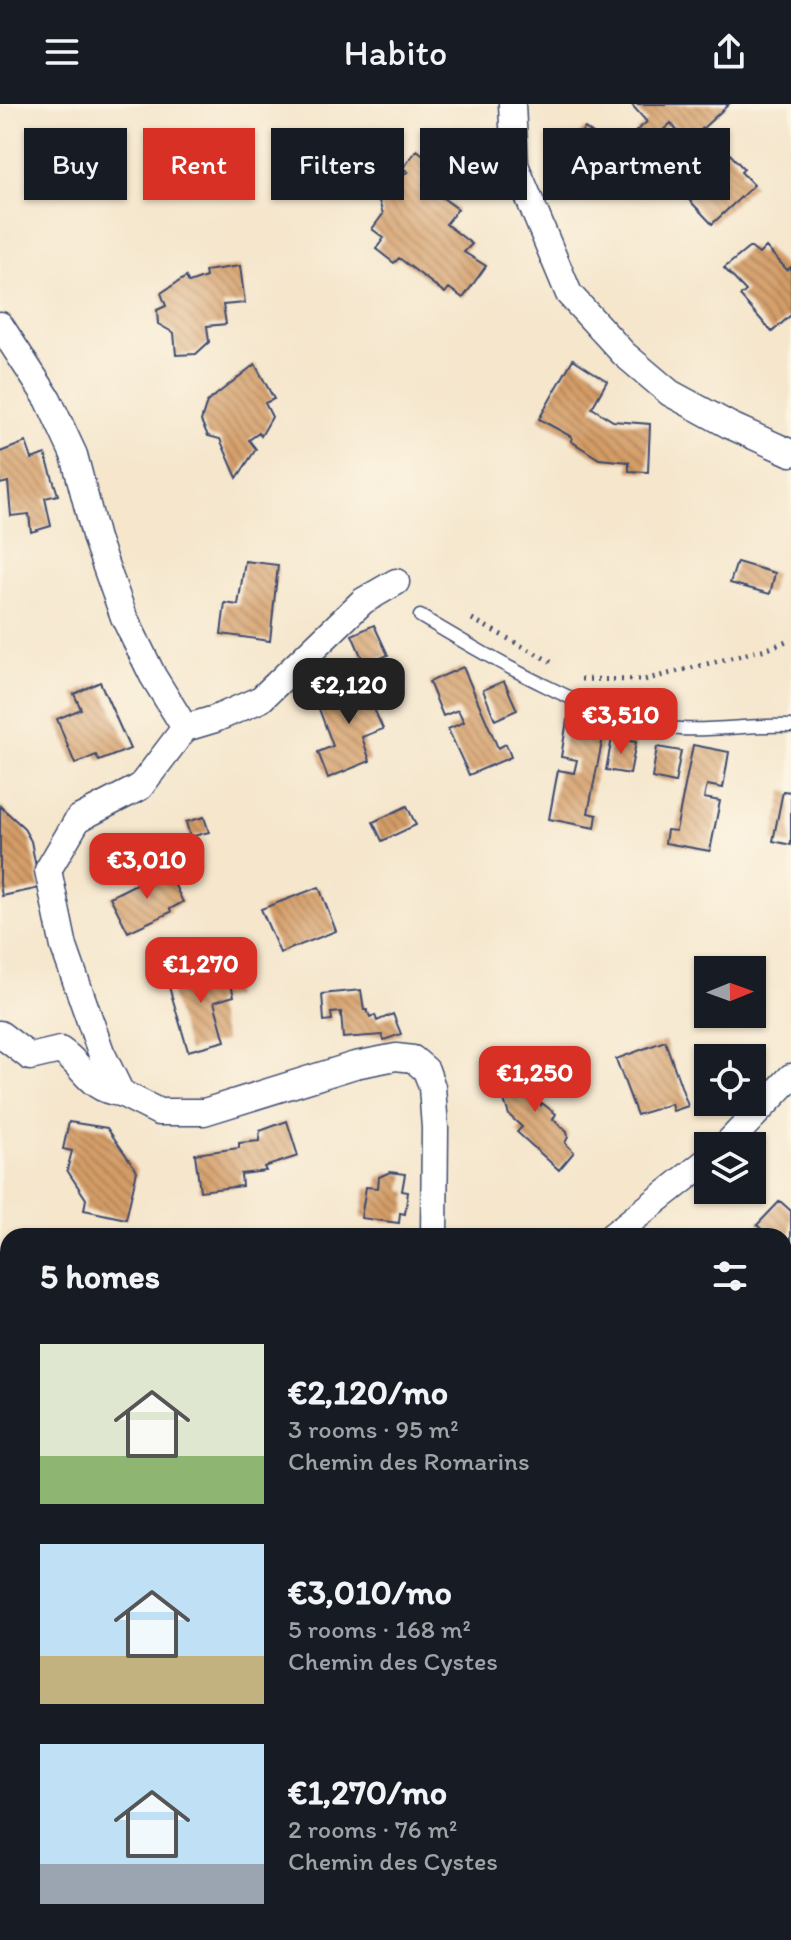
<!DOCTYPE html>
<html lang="en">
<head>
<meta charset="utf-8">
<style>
	body { margin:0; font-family:Itim,sans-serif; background:#242831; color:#f1f3f6; height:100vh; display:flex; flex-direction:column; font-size:30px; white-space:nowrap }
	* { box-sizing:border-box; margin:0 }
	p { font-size:26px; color:#9ea1a6 }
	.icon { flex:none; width:44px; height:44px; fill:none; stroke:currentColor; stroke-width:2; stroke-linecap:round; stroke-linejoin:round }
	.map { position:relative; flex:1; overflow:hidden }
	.drawer { position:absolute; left:0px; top:1124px; width:792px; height:712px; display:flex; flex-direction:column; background:#171b24; border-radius:24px 24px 0 0; box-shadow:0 2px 6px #0004 }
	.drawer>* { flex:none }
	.hud { position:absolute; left:24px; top:24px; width:744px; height:72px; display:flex; gap:16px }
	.needle { width:52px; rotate:89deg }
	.fabs { position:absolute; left:694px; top:852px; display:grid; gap:16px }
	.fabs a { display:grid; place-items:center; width:72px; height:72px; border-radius:0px; background:#171b24; box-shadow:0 2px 6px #0004; font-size:40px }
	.price { position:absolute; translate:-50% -68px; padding:0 18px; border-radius:16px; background:#d93025; color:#fff; font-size:26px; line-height:52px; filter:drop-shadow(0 2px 4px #0008) }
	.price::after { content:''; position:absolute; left:50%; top:48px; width:24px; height:18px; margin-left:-12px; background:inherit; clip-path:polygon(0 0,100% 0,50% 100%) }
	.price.selected { background:#222; color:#fff }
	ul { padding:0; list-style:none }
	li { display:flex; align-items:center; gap:24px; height:200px; padding:0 40px }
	li span { display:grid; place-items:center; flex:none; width:224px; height:160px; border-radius:0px; color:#555 }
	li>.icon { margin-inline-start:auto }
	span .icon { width:96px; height:96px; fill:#fffc; stroke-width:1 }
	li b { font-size:34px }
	h2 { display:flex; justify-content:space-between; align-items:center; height:96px; padding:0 40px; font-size:34px }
	.tag { padding:0 28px; border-radius:0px; background:#171b24; box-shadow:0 2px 6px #0004; font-size:28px; line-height:72px }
	.tag.selected { background:#d93025; color:#fff }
	header { display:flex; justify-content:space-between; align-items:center; height:104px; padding:0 40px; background:#171b24; font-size:36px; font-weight:600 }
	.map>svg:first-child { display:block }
</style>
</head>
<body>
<header><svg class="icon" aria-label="menu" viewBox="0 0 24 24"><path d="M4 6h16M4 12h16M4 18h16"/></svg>Habito<svg class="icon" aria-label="share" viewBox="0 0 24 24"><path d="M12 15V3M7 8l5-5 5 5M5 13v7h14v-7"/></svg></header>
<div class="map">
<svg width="791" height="1836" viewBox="0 0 791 1836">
	<defs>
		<pattern id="forest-crowns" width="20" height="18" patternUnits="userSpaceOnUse" patternTransform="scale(2)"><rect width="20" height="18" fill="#80ab62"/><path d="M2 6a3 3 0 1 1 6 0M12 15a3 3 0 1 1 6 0" fill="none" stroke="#688c54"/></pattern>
		<pattern id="building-back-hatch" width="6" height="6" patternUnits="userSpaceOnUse" patternTransform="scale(2)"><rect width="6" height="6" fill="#d49c66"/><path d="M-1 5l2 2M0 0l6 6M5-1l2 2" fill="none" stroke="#ab8057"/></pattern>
	</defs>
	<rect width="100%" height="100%" fill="#fcf5e5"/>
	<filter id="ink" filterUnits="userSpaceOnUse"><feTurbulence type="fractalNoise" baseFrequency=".0125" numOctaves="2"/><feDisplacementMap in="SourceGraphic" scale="16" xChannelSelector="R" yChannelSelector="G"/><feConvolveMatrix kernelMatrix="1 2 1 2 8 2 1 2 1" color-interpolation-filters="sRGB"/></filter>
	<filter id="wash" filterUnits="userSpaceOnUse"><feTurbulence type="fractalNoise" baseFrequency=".006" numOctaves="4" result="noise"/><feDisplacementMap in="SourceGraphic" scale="32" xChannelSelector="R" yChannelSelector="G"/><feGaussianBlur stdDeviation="1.8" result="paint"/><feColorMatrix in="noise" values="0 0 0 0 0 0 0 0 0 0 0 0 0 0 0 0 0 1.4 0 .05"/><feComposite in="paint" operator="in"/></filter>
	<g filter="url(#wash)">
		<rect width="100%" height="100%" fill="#f5e6cc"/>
		<!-- forest -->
		<path fill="url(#forest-crowns)" stroke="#4e6d60" stroke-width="2" d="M 0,1391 L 8,1409 L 8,1828 L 343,1828 L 372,1836 L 0,1836 Z"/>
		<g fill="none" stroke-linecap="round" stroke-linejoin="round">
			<!-- stream -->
			<path stroke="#56bfd3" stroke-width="9" d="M 549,1836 L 550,1828"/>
		</g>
		<g id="blocks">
			<!-- building -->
			<path fill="url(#building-back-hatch)" d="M 631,0 L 729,0 L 687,39 L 671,19 L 647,41 L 636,27 L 647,18 Z
				M 585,24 L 593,30 L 581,47 L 572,38 Z
				M 711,30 L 744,65 L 741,68 L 754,81 L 712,120 L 676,82 L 691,69 L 680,59 Z
				M 417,46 L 450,72 L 436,89 L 458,105 L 446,120 L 472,140 L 464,148 L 486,162 L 463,194 L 449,184 L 445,189 L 399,154 L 394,159 L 376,145 L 384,134 L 372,125 L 383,110 L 378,94 L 398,90 L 393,74 L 408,68 L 403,64 Z
				M 750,143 L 759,150 L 766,143 L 787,166 L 791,163 L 791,211 L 772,228 L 740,192 L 746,187 L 724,164 Z
				M 240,162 L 245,199 L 223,201 L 226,220 L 207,222 L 209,238 L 196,250 L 176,251 L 174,229 L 158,220 L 157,206 L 166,202 L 161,189 L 186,173 L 189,179 L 206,173 L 205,167 Z
				M 573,255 L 607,277 L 592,304 L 613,317 L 650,320 L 648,368 L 629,367 L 629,358 L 599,355 L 571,337 L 572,333 L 539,315 Z
				M 255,260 L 274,295 L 265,299 L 272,313 L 261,332 L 259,329 L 249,336 L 256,345 L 237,374 L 220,335 L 208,332 L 201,317 L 207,298 Z
				M 26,338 L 32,355 L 45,350 L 58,391 L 45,394 L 51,422 L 31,428 L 29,410 L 11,412 L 8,378 L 0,380 L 0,348 Z
				M 245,457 L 278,461 L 270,537 L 221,530 L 225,499 L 238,501 Z
				M 737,458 L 775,469 L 770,490 L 730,479 Z
				M 374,521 L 388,551 L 365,561 L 352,531 Z
				M 463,563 L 498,644 L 506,640 L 511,653 L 469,671 L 448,625 L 464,618 L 458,606 L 443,612 L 429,578 Z
				M 362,576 L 368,588 L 378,584 L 385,601 L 374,605 L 383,625 L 362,633 L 370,657 L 328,674 L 318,648 L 333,642 L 316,597 Z
				M 504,577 L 517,606 L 495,616 L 483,586 Z
				M 100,578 L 130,645 L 99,657 L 96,651 L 75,660 L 57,615 L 81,605 L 74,590 Z
				M 567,616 L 605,623 L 588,709 L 597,711 L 595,724 L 549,715 L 558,666 L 574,669 L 577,656 L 561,653 Z
				M 612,634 L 636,638 L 630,670 L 606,666 Z
				M 693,641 L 729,648 L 723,684 L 707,681 L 704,694 L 720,697 L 710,747 L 665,739 L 667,726 L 676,727 Z
				M 657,643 L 681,647 L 675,679 L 652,674 Z
				M 783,687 L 791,688 L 791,741 L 773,737 Z
				M 0,702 L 23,723 L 31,737 L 40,784 L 2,792 L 0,780 Z
				M 407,702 L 416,721 L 382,737 L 373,718 Z
				M 204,713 L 209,728 L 190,733 L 186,718 Z
				M 157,740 L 161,752 L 141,759 L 136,748 Z
				M 168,767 L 183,798 L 170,805 L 171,808 L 128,828 L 110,793 L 154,771 L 156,773 Z
				M 319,783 L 336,827 L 280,849 L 261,805 Z
				M 225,860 L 234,892 L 214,898 L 225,937 L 188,947 L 167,876 Z
				M 361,886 L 364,906 L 367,906 L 370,913 L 375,911 L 377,917 L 393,910 L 401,930 L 384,936 L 382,931 L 343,934 L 341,908 L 331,909 L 332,916 L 324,917 L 322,890 Z
				M 665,937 L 688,1002 L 673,1007 L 671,1000 L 637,1011 L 616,955 Z
				M 540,957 L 547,976 L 533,981 L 541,1001 L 542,999 L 556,1010 L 553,1015 L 567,1028 L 568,1033 L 565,1039 L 574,1048 L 559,1066 L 517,1028 L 522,1023 L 509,1011 L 497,975 Z
				M 287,1017 L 298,1052 L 264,1063 L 266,1067 L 241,1070 L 242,1082 L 200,1087 L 195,1050 L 239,1044 L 239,1039 L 259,1037 L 260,1027 Z
				M 69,1018 L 107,1024 L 137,1067 L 126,1115 L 84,1106 L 86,1095 L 67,1066 L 72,1047 L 63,1045 Z
				M 390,1068 L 405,1070 L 402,1087 L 408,1088 L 405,1110 L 400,1109 L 399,1119 L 361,1114 L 366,1083 L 378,1084 L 379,1073 Z
				M 780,1097 L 791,1107 L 791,1163 L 784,1157 L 784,1132 L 769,1132 L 757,1121 Z
				M 689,1828 L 720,1828 L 721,1834 L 714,1836 L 691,1836 Z"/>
		</g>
	</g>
	<g filter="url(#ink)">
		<use href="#blocks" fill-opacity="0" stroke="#3c4a6e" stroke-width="2"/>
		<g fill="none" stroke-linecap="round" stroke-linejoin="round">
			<defs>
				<path id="lane" d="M 420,512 C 462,537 504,562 548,583 C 593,605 630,623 681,625 C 718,627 754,620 791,622"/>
				<path id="street" d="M 512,0 L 515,61 L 569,190 L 624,250 L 670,289 L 729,321 L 791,349
					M 0,221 L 48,295 L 74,351 L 96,435 L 124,513 L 153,572 L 185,624
					M 185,624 L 140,683 L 78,715 L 48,766 L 64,843 L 101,948 L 121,989 L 159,1008 L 204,1008 L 355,961 L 396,953 L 413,955 L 426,966 L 432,983 L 435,1024 L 434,1132
					M 185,624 L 215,615 L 261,595 L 363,497 L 396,478
					M 0,930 L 30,953 L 60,946 C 85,962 87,985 121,989
					M 725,1042 L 791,973
					M 612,1132 L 708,1056
					M 784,1582 L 791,1588
					M 784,1627 L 791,1645"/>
			</defs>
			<!-- lane casing -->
			<use href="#lane" stroke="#3c4a6e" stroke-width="15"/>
			<!-- street casing -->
			<use href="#street" stroke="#3c4a6e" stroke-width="29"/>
			<!-- path -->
			<path stroke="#3c4a6e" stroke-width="5" stroke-dasharray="2 6" stroke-linecap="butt" d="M 472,515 L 555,560
				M 581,575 L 644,576 L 770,544 L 791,535"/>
			<!-- lane -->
			<use href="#lane" stroke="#fff" stroke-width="12"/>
			<!-- street -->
			<use href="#street" stroke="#fff" stroke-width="26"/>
		</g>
	</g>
</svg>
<div class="fabs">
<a><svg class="needle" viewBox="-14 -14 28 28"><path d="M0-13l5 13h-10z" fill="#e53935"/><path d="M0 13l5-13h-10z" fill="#9ea1a6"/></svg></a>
<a><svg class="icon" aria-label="locate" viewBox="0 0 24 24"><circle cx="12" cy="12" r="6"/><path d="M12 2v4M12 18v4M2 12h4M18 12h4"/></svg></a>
<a><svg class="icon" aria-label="layers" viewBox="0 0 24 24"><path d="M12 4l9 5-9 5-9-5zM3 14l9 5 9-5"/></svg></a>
</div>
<b class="price selected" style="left:349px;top:622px">€2,120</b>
<b class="price" style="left:621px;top:652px">€3,510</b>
<b class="price" style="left:147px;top:797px">€3,010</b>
<b class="price" style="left:201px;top:901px">€1,270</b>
<b class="price" style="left:535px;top:1010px">€1,250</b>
<div class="hud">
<a class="tag">Buy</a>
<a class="tag selected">Rent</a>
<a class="tag">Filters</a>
<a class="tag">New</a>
<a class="tag">Apartment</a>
</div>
<section class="drawer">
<h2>5 homes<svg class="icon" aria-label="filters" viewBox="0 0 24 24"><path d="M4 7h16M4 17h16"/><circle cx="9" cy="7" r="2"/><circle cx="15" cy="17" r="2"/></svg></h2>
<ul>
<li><span style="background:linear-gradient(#dfe7d0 70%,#8fb573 0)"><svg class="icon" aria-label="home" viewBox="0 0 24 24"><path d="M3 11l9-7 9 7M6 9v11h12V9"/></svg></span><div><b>€2,120/mo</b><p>3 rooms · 95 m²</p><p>Chemin des Romarins</p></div></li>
<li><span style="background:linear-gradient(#bfe0f5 70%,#c2b280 0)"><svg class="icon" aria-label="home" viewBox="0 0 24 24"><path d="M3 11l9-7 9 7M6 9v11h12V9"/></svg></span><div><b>€3,010/mo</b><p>5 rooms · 168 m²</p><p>Chemin des Cystes</p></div></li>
<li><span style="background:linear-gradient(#bfe0f5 75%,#9aa5b1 0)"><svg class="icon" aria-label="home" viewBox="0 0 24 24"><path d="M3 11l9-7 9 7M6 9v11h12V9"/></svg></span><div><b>€1,270/mo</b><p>2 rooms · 76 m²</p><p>Chemin des Cystes</p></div></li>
</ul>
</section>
</div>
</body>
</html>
